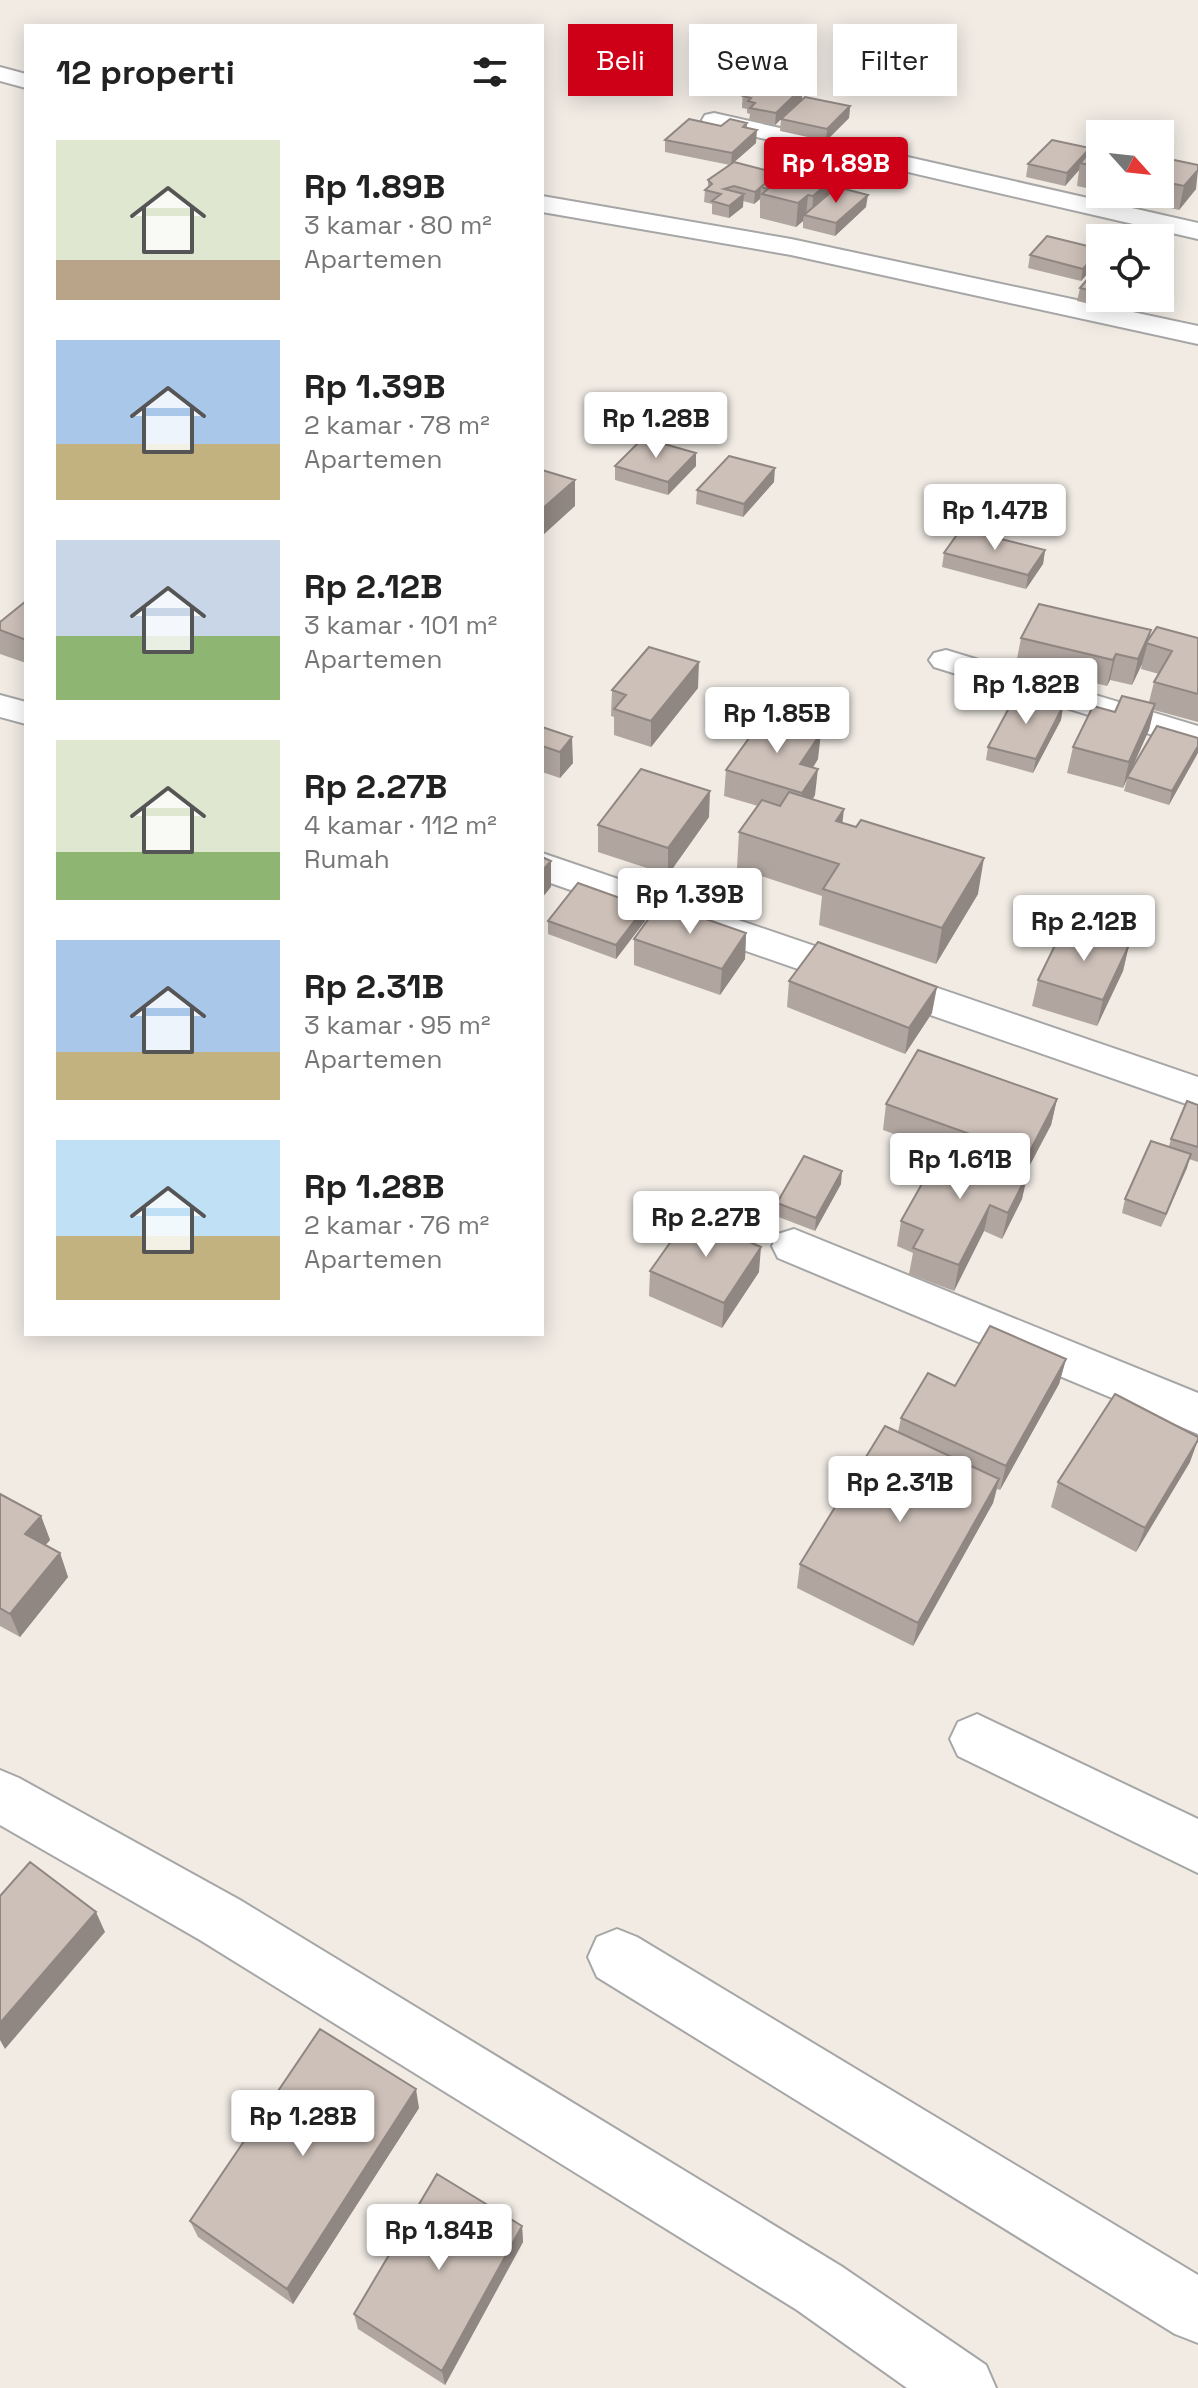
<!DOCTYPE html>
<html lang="id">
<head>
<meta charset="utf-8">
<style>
	body { margin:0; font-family:"Space Grotesk",sans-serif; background:#f6f6f6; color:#222; height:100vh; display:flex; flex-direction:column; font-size:30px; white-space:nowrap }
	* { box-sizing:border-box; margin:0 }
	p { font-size:26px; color:#767676 }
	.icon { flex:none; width:44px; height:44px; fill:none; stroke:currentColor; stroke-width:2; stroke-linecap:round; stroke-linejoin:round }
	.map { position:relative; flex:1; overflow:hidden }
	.sheet { position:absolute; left:24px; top:24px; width:520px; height:1312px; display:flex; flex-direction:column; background:#fff; border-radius:0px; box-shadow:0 4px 20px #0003 }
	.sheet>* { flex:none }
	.guide { position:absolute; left:568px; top:24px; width:510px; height:72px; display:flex; gap:16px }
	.needle { width:52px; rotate:117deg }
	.buttons { position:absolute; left:1086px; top:120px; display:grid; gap:16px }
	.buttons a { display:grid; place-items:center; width:88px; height:88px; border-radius:0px; background:#fff; box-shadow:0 4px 20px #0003; font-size:40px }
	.price { position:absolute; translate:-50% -68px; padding:0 18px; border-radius:8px; background:#fff; color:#222; font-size:26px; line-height:52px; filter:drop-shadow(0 2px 4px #0008) }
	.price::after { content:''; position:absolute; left:50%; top:48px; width:24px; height:18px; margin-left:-12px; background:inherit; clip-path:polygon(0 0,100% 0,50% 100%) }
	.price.on { background:#cd0018; color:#fff }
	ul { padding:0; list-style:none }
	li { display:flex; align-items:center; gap:24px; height:200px; padding:0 32px }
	li span { display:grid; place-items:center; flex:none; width:224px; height:160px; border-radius:0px; color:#555 }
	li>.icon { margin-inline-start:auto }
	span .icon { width:96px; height:96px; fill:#fffc; stroke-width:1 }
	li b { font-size:34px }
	h2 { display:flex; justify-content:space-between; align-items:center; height:96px; padding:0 32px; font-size:34px }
	.chip { padding:0 28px; border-radius:0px; background:#fff; box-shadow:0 4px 20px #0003; font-size:28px; line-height:72px }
	.chip.on { background:#cd0018; color:#fff }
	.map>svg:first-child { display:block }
</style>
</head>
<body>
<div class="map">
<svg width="1198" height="2388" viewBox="0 0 1198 2388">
	<rect width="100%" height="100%" fill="#f1ebe4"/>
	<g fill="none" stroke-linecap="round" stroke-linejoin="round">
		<defs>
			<path id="minor" d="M 0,67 L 26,74 L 26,88 L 0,81 Z
				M 714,113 L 1198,223 L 1198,239 L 705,125 L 702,120 L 705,115 Z
				M 542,196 L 791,239 L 1198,326 L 1198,344 L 791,255 L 542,212 Z
				M 946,650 L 1198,726 L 1198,749 L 934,667 L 929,660 L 934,653 Z
				M 0,695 L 26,702 L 26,724 L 0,717 Z
				M 542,853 L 1198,1077 L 1198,1108 L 542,880 Z
				M 794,1229 L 1198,1393 L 1198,1434 L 778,1258 L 772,1246 L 778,1234 Z
				M 977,1714 L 1198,1819 L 1198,1873 L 958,1756 L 950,1739 L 958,1722 Z
				M 0,1770 L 19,1778 L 240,1900 L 841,2266 L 986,2365 L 996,2388 L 907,2388 L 797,2310 L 200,1940 L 0,1825 Z
				M 617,1929 L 637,1937 L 1198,2275 L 1198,2343 L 1175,2334 L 597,1977 L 588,1957 L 597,1937 Z"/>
		</defs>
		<!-- minor casing -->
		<use href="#minor" stroke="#a6a6a6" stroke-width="4"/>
		<!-- minor -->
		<use href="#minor" fill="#fff" fill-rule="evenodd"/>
	</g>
	<!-- wall -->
	<path fill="#b0a59f" d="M 613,55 L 613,67 L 597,82 L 570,76 L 570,65 Z
		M 743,85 L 802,99 L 786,114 L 850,106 L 849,118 L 826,141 L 780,131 L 781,119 L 775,125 L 749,120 L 750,114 L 747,113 L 747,109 L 742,108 Z
		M 747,123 L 747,128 L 756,143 L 734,162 L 777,173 L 837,175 L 836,188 L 866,207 L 835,236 L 803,228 L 803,221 L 796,227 L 760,218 L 760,199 L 754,204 L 743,201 L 743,207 L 729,218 L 712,214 L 712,204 L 704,202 L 705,190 L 708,187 L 708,180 L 730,165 L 665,152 L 665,140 L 721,126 Z
		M 1100,143 L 1100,191 L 1077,186 L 1079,170 L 1065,186 L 1026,177 L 1028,164 L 1090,148 L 1089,154 Z
		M 1160,157 L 1196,189 L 1179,210 L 1111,194 L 1160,194 Z
		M 1030,255 L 1098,262 L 1081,281 L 1028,268 Z
		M 1100,264 L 1100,298 L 1131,298 L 1120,311 L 1077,301 L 1080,288 Z
		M 615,466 L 696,466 L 668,495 L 615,480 Z
		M 774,482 L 743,517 L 696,504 L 697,490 Z
		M 1045,550 L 1043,564 L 1026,589 L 942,567 L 944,553 Z
		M 26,601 L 26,663 L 0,654 L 0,622 Z
		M 1021,638 L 1198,638 L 1198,722 L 1154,710 L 1149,730 L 1129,774 L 1198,738 L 1169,805 L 1124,791 L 1127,779 L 1123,788 L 1067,773 L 1073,747 L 1115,712 L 1149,702 L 1154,682 L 1159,674 L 1141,669 L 1142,664 L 1132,685 L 1110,680 L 1107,686 L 1016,664 Z
		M 698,688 L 651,747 L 614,735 L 614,717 L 611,716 L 612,690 Z
		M 1063,706 L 1061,720 L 1033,773 L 986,760 L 988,747 Z
		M 542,727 L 573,763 L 560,778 L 542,772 Z
		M 818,759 L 813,768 L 815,795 L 813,799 L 843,823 L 978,894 L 936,964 L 819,925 L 822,896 L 737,868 L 739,832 L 758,806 L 724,796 L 726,770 Z
		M 709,817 L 668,875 L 598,852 L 598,825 Z
		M 548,921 L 645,921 L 616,959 L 548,934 Z
		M 746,933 L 745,959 L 720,995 L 634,965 L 634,939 Z
		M 1129,945 L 1123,971 L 1097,1026 L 1032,1006 L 1038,980 Z
		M 789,981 L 932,1013 L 905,1054 L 787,1007 Z
		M 1057,1099 L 1051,1125 L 1026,1172 L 1022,1199 L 1002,1239 L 984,1231 L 954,1291 L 909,1274 L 913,1253 L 897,1246 L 901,1221 L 941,1151 L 883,1130 L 886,1104 Z
		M 1198,1105 L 1198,1162 L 1189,1159 L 1161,1227 L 1122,1213 L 1125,1199 L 1169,1146 L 1171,1139 Z
		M 841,1184 L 815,1231 L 776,1216 L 777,1203 Z
		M 650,1271 L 759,1272 L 722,1328 L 649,1296 Z
		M 1066,1359 L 1059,1384 L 1000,1490 L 997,1489 L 993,1503 L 913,1646 L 797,1588 L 800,1564 L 898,1432 L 901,1418 Z
		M 1190,1462 L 1136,1552 L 1051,1507 L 1058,1482 Z
		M 0,1494 L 41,1516 L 50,1540 L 45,1545 L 60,1553 L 68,1577 L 20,1637 L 0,1626 Z
		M 419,2108 L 293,2304 L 198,2237 L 190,2221 Z
		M 522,2226 L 523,2242 L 445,2385 L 358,2329 L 354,2314 Z"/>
	<!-- shaded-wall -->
	<path fill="#908682" d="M 613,55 L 613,67 L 597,82 L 597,70 Z
		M 803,87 L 802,99 L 775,125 L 776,113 Z
		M 850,106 L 849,118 L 826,141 L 827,129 Z
		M 757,130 L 756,143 L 731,165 L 732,153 Z
		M 1090,148 L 1088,160 L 1080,163 L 1079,170 L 1065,186 L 1067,173 Z
		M 1198,170 L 1196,189 L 1179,210 L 1184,186 Z
		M 777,173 L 761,187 L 760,199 L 754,204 L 755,192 Z
		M 837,175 L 835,199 L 812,217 L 813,196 Z
		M 744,194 L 743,207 L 729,218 L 729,206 Z
		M 808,195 L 806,216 L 804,215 L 803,221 L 796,227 L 798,203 Z
		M 868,195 L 866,207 L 835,236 L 836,223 Z
		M 1100,249 L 1098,262 L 1081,281 L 1083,269 Z
		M 1123,298 L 1131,298 L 1120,311 Z
		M 696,453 L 696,466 L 668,495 L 668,482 Z
		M 775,468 L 774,482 L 743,517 L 744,504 Z
		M 575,480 L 575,506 L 542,536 L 542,509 Z
		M 1045,550 L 1043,564 L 1026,589 L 1028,575 Z
		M 1151,630 L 1142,664 L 1132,685 L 1138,659 Z
		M 1116,654 L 1110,680 L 1107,686 L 1113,660 Z
		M 699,662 L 698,688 L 651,747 L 651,721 Z
		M 1155,704 L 1149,730 L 1123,788 L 1129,762 Z
		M 1063,706 L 1061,720 L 1033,773 L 1036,759 Z
		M 821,733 L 818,759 L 798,790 L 800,764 Z
		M 572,737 L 573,763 L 560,778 L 560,752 Z
		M 1198,746 L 1198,753 L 1169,805 L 1172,791 Z
		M 818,769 L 815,795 L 800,819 L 802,793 Z
		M 710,791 L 709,817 L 668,875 L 668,848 Z
		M 844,809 L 840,845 L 836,821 Z
		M 984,858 L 978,894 L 936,964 L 942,928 Z
		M 551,861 L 551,887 L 542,898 L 542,871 Z
		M 645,907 L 645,921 L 616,959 L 616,945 Z
		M 746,933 L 745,959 L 720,995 L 722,969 Z
		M 1129,945 L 1123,971 L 1097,1026 L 1103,1000 Z
		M 937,987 L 932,1013 L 905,1054 L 909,1028 Z
		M 1057,1099 L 1051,1125 L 1022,1180 L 1028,1155 Z
		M 1191,1154 L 1187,1168 L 1161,1227 L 1166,1214 Z
		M 842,1171 L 841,1184 L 815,1231 L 816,1218 Z
		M 1028,1173 L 1022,1199 L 1002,1239 L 1008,1213 Z
		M 990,1205 L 984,1231 L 954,1291 L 959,1265 Z
		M 761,1247 L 759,1272 L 722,1328 L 724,1303 Z
		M 1066,1359 L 1059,1384 L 1000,1490 L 1006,1466 Z
		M 1198,1440 L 1190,1462 L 1136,1552 L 1145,1528 Z
		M 999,1479 L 993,1503 L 913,1646 L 918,1623 Z
		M 41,1516 L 50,1540 L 34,1558 L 25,1534 Z
		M 60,1553 L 68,1577 L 20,1637 L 10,1614 Z
		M 96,1912 L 105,1932 L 5,2049 L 0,2040 L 0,2023 Z
		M 416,2089 L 419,2108 L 293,2304 L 287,2289 Z
		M 522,2226 L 523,2242 L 445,2385 L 442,2371 Z"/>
	<!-- building -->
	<path fill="#cdc0b9" stroke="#908682" stroke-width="2" d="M 586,50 L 613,55 L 597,70 L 570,65 Z
		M 751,76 L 803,87 L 776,113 L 750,108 L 755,103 L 748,101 L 751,98 L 743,96 L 752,87 L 743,85 Z
		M 805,97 L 850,106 L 827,129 L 781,119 Z
		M 689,119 L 721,126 L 730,119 L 747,123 L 743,127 L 757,130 L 732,153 L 665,140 Z
		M 1052,140 L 1090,148 L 1067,173 L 1028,164 Z
		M 1099,143 L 1100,167 L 1080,163 Z
		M 1160,157 L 1198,165 L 1198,170 L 1184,186 L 1160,181 Z
		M 734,162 L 777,173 L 755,192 L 734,186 L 724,189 L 744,194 L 729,206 L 712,201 L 721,194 L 705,190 L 712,184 L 708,180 Z
		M 795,165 L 837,175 L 813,196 L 808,195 L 798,203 L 762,194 L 768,189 L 761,187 L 786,166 Z
		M 837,187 L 868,195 L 836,223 L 804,215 Z
		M 1047,236 L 1100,249 L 1083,269 L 1030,255 Z
		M 1100,264 L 1100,293 L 1080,288 Z
		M 643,438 L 696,453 L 668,482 L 615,466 Z
		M 729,456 L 775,468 L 744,504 L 697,490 Z
		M 542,470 L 575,480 L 542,509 Z
		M 961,529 L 1045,550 L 1028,575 L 944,553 Z
		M 26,601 L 26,640 L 0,630 L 0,622 Z
		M 1039,604 L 1151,630 L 1138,659 L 1116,654 L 1113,660 L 1021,638 Z
		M 1157,627 L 1198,638 L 1198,694 L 1154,682 L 1172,651 L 1146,643 Z
		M 649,647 L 699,662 L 651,721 L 614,709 L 626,695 L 612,690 Z
		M 1017,693 L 1063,706 L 1036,759 L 988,747 Z
		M 1122,696 L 1155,704 L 1129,762 L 1073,747 L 1093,706 L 1115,712 Z
		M 765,716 L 821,733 L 800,764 L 818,769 L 802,793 L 726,770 Z
		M 1157,726 L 1198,738 L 1198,746 L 1172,791 L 1127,777 Z
		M 542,727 L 572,737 L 560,752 L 542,746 Z
		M 641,769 L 710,791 L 668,848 L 598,825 Z
		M 789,792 L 844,809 L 836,821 L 856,827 L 861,820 L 984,858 L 942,928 L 823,889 L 839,864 L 739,832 L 762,800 L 780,806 Z
		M 542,857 L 551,861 L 542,871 Z
		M 578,883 L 645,907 L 616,945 L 548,921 Z
		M 660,903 L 746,933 L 722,969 L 634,939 Z
		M 1065,925 L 1129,945 L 1103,1000 L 1038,980 Z
		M 818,942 L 937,987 L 909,1028 L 789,981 Z
		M 918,1050 L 1057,1099 L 1028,1155 L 886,1104 Z
		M 1187,1101 L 1198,1105 L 1198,1147 L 1171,1139 Z
		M 1151,1141 L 1191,1154 L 1166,1214 L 1125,1199 Z
		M 945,1143 L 1028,1173 L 1008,1213 L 990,1205 L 959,1265 L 913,1248 L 923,1230 L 901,1221 Z
		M 804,1156 L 842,1171 L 816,1218 L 777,1203 Z
		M 689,1216 L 761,1247 L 724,1303 L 650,1271 Z
		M 990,1326 L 1066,1359 L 1006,1466 L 901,1418 L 928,1373 L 955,1386 Z
		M 1115,1394 L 1198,1437 L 1198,1440 L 1145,1528 L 1058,1482 Z
		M 885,1426 L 999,1479 L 918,1623 L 800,1564 Z
		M 0,1494 L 41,1516 L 25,1534 L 60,1553 L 10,1614 L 0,1608 Z
		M 30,1862 L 96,1912 L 0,2023 L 0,1896 Z
		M 320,2029 L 416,2089 L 287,2289 L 190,2221 Z
		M 437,2174 L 522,2226 L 442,2371 L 354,2314 Z"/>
</svg>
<div class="buttons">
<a><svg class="needle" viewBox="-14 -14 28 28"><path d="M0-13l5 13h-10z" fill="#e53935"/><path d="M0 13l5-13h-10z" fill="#767676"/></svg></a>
<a><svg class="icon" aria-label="locate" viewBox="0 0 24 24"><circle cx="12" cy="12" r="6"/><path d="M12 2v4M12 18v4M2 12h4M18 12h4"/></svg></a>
</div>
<b class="price on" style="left:836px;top:205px">Rp 1.89B</b>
<b class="price" style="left:656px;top:460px">Rp 1.28B</b>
<b class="price" style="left:995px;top:552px">Rp 1.47B</b>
<b class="price" style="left:1026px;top:726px">Rp 1.82B</b>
<b class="price" style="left:777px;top:755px">Rp 1.85B</b>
<b class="price" style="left:690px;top:936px">Rp 1.39B</b>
<b class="price" style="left:1084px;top:963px">Rp 2.12B</b>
<b class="price" style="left:960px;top:1201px">Rp 1.61B</b>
<b class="price" style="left:706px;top:1259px">Rp 2.27B</b>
<b class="price" style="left:900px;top:1524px">Rp 2.31B</b>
<b class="price" style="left:303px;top:2158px">Rp 1.28B</b>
<b class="price" style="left:439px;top:2272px">Rp 1.84B</b>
<div class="guide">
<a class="chip on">Beli</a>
<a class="chip">Sewa</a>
<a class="chip">Filter</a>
</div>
<section class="sheet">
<h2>12 properti<svg class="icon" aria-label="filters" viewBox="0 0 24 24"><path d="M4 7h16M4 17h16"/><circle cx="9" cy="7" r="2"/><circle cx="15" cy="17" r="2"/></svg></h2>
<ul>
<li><span style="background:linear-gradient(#dfe7d0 75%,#b9a48a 0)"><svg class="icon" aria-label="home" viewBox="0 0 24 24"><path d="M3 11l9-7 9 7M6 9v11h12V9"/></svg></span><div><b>Rp 1.89B</b><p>3 kamar · 80 m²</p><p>Apartemen</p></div></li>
<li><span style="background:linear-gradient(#a9c7e8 65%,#c2b280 0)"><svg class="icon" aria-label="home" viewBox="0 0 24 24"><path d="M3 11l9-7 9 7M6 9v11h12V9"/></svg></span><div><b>Rp 1.39B</b><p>2 kamar · 78 m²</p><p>Apartemen</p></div></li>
<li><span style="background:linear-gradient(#c9d6e8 60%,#8fb573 0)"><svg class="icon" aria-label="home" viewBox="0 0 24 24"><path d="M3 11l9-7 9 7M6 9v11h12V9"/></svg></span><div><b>Rp 2.12B</b><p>3 kamar · 101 m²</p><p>Apartemen</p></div></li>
<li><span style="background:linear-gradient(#dfe7d0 70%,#8fb573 0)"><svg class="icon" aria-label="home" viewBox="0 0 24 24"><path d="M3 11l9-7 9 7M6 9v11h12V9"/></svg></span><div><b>Rp 2.27B</b><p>4 kamar · 112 m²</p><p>Rumah</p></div></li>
<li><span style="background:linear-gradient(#a9c7e8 70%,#c2b280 0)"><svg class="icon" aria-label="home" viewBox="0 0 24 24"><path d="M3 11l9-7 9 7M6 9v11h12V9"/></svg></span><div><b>Rp 2.31B</b><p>3 kamar · 95 m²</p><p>Apartemen</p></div></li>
<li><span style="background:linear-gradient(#bfe0f5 60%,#c2b280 0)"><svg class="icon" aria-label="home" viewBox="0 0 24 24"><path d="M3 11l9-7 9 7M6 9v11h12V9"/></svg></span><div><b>Rp 1.28B</b><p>2 kamar · 76 m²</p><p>Apartemen</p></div></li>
</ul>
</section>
</div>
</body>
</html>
